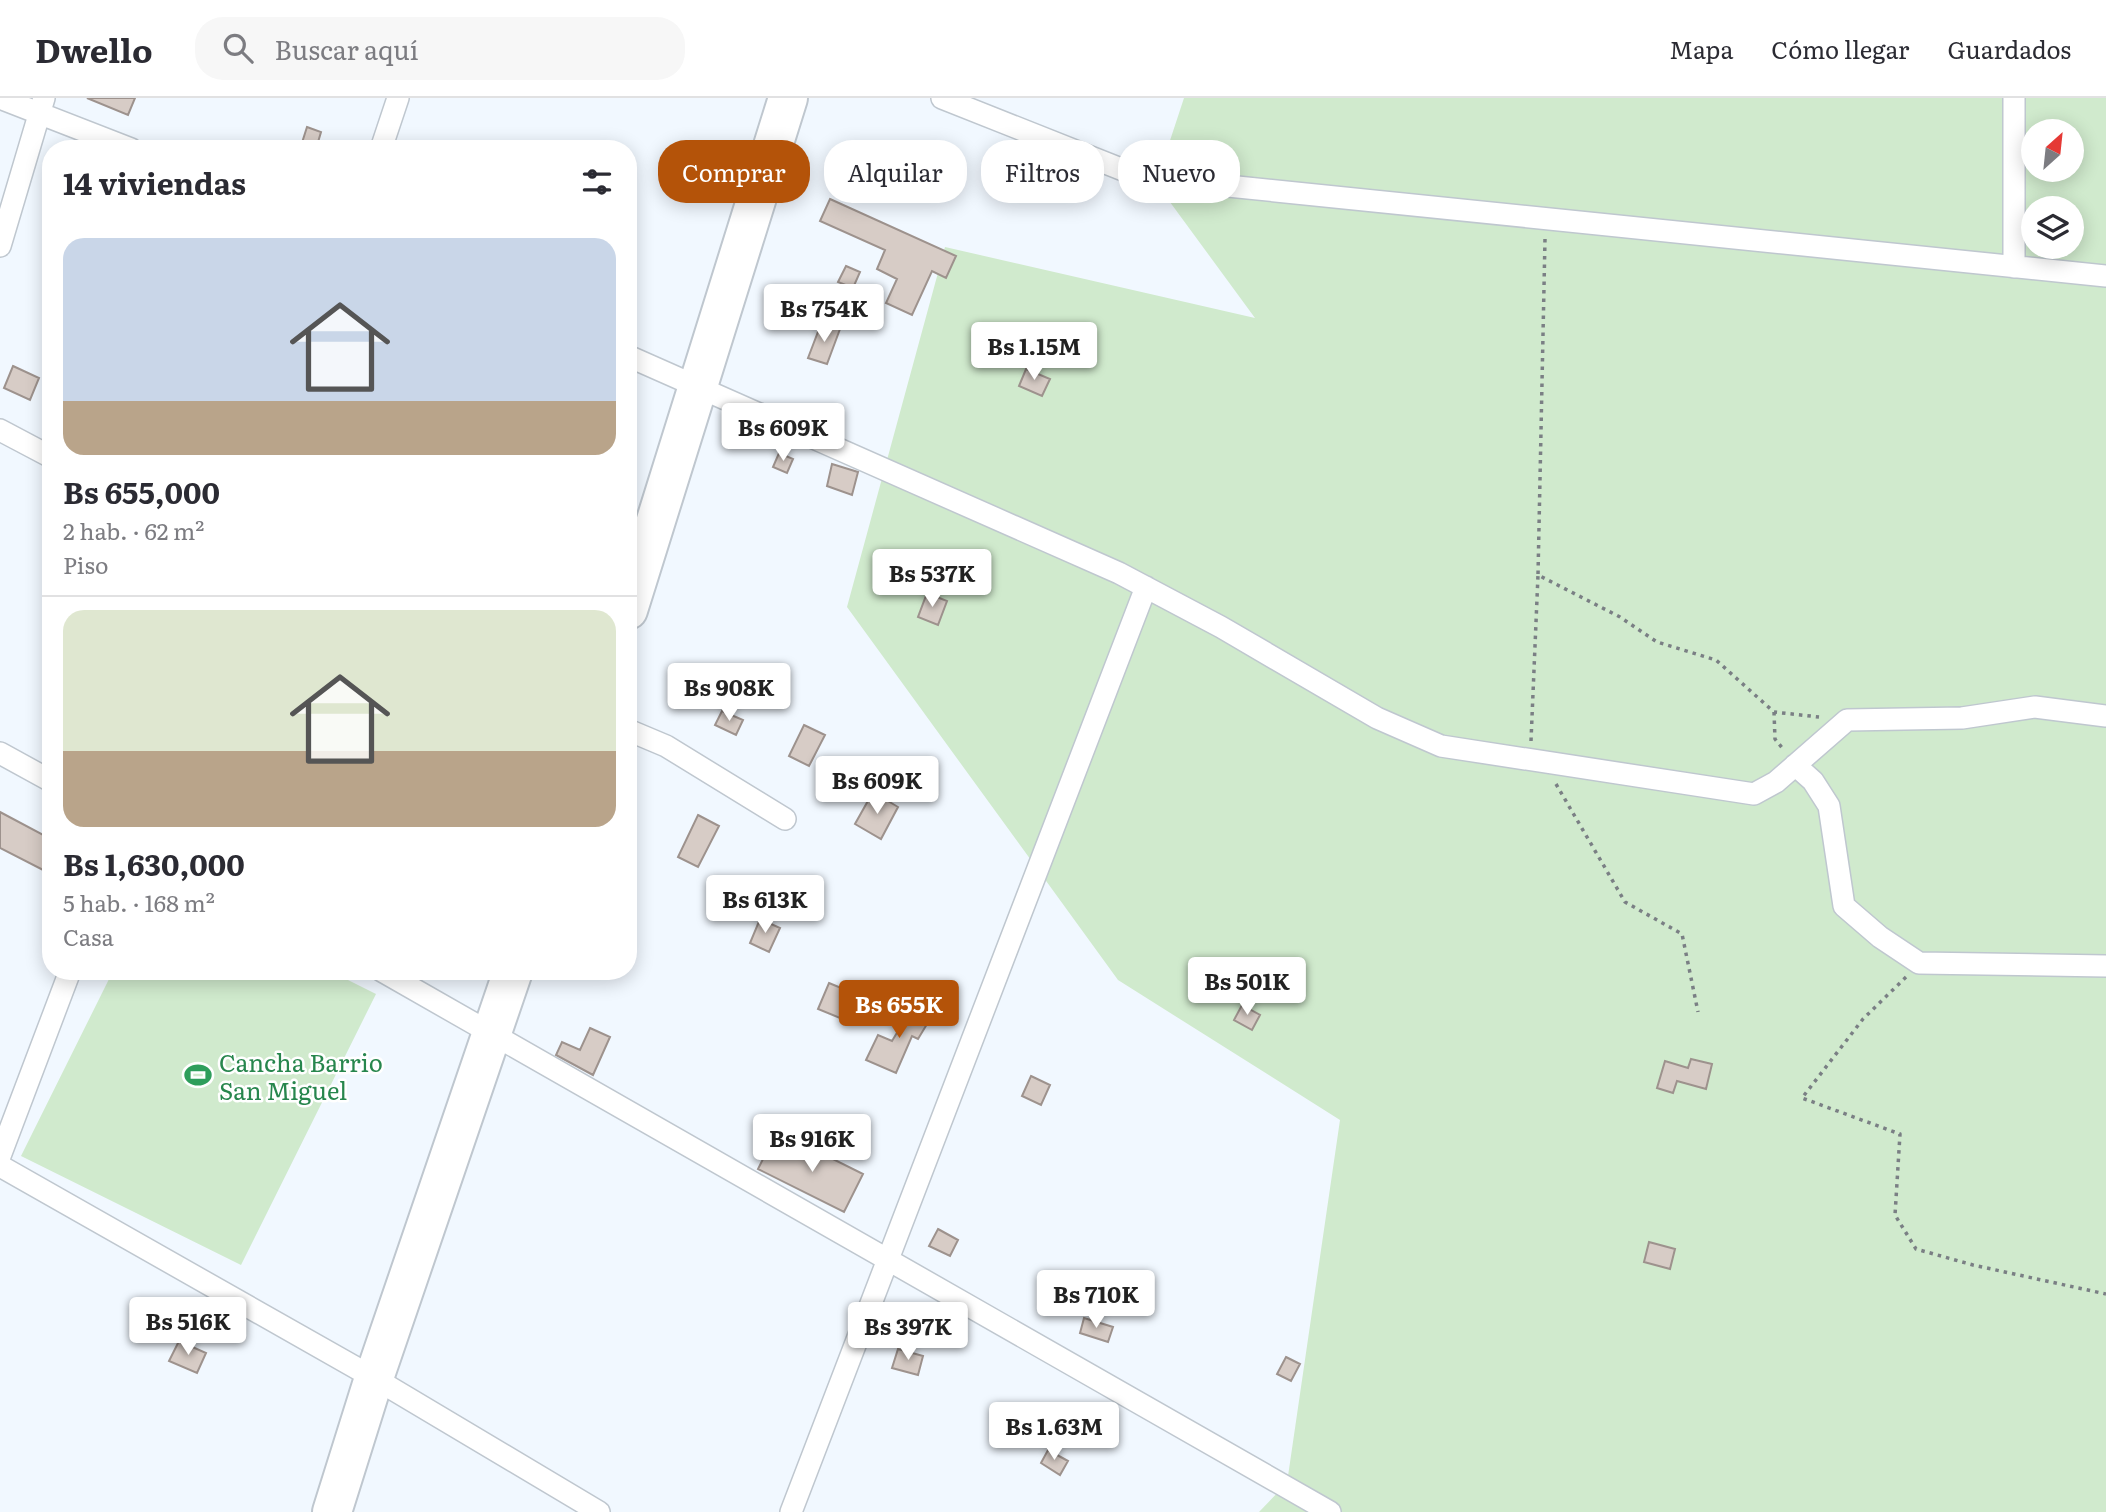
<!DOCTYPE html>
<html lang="es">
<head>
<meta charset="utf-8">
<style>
	body { margin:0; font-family:Literata,serif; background:#f7f7f7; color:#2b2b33; height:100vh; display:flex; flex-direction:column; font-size:26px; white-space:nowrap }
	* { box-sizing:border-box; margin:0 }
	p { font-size:23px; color:#7c7c81 }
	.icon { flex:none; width:38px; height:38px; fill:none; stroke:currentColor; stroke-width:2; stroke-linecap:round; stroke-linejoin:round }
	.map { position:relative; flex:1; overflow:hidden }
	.details { position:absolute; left:42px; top:42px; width:595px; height:840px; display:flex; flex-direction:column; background:#fff; border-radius:28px; box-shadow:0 4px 18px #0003 }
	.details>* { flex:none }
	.hud { position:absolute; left:658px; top:42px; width:665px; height:63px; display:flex; gap:14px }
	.needle { width:46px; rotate:27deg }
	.tools { position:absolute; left:2021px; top:21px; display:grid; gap:14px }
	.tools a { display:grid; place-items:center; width:63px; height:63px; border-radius:50%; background:#fff; box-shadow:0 4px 18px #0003; font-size:35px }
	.price { position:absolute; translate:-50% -60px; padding:0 16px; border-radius:7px; background:#fff; color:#222; font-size:23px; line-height:46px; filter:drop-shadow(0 2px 4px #0008) }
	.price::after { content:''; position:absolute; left:50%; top:42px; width:21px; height:16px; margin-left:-10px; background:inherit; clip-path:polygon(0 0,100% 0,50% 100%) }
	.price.selected { background:#b45309; color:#fff }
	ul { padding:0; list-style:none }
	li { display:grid; align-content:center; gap:14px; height:371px; padding:0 21px }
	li+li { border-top:2px solid #e1e1e2 }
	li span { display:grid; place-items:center; height:217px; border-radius:21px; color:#555 }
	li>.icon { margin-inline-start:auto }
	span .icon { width:126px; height:126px; fill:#fffc; stroke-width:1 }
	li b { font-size:30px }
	h2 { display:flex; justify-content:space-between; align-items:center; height:84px; padding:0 21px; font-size:30px }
	.chip { padding:0 24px; border-radius:28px; background:#fff; box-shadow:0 4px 18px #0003; font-size:24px; line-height:63px }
	.chip.selected { background:#b45309; color:#fff }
	header { display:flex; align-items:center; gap:42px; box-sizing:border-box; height:98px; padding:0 35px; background:#fff; border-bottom:2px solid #e1e1e2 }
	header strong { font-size:33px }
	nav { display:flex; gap:38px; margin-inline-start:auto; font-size:24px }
	.search { width:490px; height:63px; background:#f7f7f7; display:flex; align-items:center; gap:18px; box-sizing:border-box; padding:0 24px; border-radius:28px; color:#7c7c81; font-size:26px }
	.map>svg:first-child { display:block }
</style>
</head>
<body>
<header>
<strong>Dwello</strong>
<div class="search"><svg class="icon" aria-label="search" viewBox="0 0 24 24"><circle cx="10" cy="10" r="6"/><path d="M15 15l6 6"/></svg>Buscar aquí</div>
<nav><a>Mapa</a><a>Cómo llegar</a><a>Guardados</a></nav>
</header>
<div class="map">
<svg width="2106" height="1414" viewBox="0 0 2106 1414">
	<rect width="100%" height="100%" fill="#f1f8ff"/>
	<!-- green -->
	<path fill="#d0eacd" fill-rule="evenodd" d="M 1184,0 L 2106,0 L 2106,1414 L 1259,1414 L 1287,1385 L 1340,1022 L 1118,882 L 847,509 L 945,149 L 1255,220 L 1156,85 ZM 2034,33 L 2072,33 L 2072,72 L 2034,72 ZM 2034,110 L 2072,110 L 2072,149 L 2034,149 Z
		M 113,873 L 330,873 L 376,896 L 241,1167 L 21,1058 Z"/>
	<!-- building -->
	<path fill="#d7ccc6" stroke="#9d928d" stroke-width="2" d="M 87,0 L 135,0 L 128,17 Z
		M 307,29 L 321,34 L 316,51 L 300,51 Z
		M 680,53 L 703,58 L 697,90 L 674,85 Z
		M 830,101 L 956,158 L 946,180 L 932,173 L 912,217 L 886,205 L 897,181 L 877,171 L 885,152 L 820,123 Z
		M 846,168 L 860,174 L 853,190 L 838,184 Z
		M 821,226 L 840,231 L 827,266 L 808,260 Z
		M 13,268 L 39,280 L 30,302 L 4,290 Z
		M 1026,271 L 1050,281 L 1042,298 L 1019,288 Z
		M 779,355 L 793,361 L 787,375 L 773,369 Z
		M 832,366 L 858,374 L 852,397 L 827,388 Z
		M 927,495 L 947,503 L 938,527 L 918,519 Z
		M 722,613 L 743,622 L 736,637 L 715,627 Z
		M 804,627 L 825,637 L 809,668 L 789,658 Z
		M 873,694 L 898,709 L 881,741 L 855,726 Z
		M 0,714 L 51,741 L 51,776 L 0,750 Z
		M 698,717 L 719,728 L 698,769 L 678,759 Z
		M 760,821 L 780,830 L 769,854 L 750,845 Z
		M 829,885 L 851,894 L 840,920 L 818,911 Z
		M 918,900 L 927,904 L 922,916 L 930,921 L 918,941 L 912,938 L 896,975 L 866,962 L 878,937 L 892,943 Z
		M 1242,907 L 1260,917 L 1252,932 L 1234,922 Z
		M 590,930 L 610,939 L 593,977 L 556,957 L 562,944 L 580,952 Z
		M 1691,961 L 1712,966 L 1706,991 L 1677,983 L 1673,995 L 1657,990 L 1665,963 L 1688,970 Z
		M 1031,978 L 1050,987 L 1041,1007 L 1022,998 Z
		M 774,1039 L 818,1061 L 821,1055 L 863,1076 L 844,1114 L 758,1071 Z
		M 938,1131 L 958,1142 L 950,1158 L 929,1148 Z
		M 1649,1144 L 1675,1151 L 1670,1171 L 1644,1164 Z
		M 1084,1220 L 1113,1229 L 1108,1244 L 1080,1235 Z
		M 179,1243 L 206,1255 L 197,1275 L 169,1263 Z
		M 898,1251 L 923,1258 L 918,1277 L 892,1270 Z
		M 1286,1259 L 1300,1266 L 1291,1283 L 1277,1276 Z
		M 1048,1352 L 1068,1363 L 1060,1377 L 1041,1365 Z"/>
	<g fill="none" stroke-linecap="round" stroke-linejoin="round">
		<defs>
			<path id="street" d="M 0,0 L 131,51
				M 942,0 L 1156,85 L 1218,87 L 2106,178
				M 2014,0 L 2014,169
				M 381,51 L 398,0
				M 0,148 L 44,0
				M 628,258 L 1119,475 L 1221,529 L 1377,620 L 1441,648 L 1754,696 L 1776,684 L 1847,622 L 1962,620 L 2035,609 L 2106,618
				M 0,332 L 51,359
				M 628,632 L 666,648 L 785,721
				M 0,655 L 51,683
				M 1795,667 L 1813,683 L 1829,708 L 1844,808 L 1880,839 L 1919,865 L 2106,868
				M 382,873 L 1330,1414
				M 0,1058 L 70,873
				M 0,1068 L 374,1280 L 599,1414
				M 791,1414 L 1146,489"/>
			<path id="highway" d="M 628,512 L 788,0
				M 332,1414 L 374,1280 L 513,873"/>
		</defs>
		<!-- street casing -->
		<use href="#street" stroke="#bfc7cf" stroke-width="24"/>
		<!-- highway casing -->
		<use href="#highway" stroke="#bfc7cf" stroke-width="42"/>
		<!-- path -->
		<path stroke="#7a7f84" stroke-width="3.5" stroke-dasharray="3.5 5" stroke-linecap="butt" d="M 1545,141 L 1538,477 L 1620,519 L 1657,544 L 1716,562 L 1774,614 L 1819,619
			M 1774,614 L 1775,641 L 1783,651
			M 1531,643 L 1538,477
			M 1556,686 L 1625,804 L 1682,836 L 1698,914
			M 1906,879 L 1863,921 L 1802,1000 L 1900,1036 L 1895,1117 L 1916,1151 L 1973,1167 L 2106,1196"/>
		<!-- street -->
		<use href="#street" stroke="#fff" stroke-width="21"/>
		<!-- highway -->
		<use href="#highway" stroke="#fff" stroke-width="38"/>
	</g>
	<!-- icons -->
	<defs>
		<symbol id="stadium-bare" viewBox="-9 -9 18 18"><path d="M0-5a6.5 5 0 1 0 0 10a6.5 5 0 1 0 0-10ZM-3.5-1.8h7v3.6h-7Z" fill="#2e9e5b" stroke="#fff" stroke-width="2.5" paint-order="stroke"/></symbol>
	</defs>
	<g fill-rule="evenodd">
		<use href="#stadium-bare" x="179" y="958" width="38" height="38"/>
	</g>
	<g text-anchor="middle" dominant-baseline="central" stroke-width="5" stroke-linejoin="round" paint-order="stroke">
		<!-- leisure labels -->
		<g font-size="24" fill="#27864d" stroke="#fff" text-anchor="start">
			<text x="219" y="963">Cancha Barrio<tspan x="219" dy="28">San Miguel</tspan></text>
		</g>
	</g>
</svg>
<div class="tools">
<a><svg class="needle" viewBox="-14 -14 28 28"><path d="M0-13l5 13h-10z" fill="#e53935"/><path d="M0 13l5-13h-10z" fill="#7c7c81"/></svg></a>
<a><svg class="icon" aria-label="layers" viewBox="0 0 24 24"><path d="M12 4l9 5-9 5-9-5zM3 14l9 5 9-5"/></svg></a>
</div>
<b class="price" style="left:824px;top:246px">Bs 754K</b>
<b class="price" style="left:1034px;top:284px">Bs 1.15M</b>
<b class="price" style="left:783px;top:365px">Bs 609K</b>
<b class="price" style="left:932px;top:511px">Bs 537K</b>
<b class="price" style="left:729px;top:625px">Bs 908K</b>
<b class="price" style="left:877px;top:718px">Bs 609K</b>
<b class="price" style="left:765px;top:837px">Bs 613K</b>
<b class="price" style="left:1247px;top:919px">Bs 501K</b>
<b class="price selected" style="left:899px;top:942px">Bs 655K</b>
<b class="price" style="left:812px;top:1076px">Bs 916K</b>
<b class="price" style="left:1096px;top:1232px">Bs 710K</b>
<b class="price" style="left:188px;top:1259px">Bs 516K</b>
<b class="price" style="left:908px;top:1264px">Bs 397K</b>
<b class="price" style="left:1054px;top:1364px">Bs 1.63M</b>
<div class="hud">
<a class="chip selected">Comprar</a>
<a class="chip">Alquilar</a>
<a class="chip">Filtros</a>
<a class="chip">Nuevo</a>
</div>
<section class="details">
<h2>14 viviendas<svg class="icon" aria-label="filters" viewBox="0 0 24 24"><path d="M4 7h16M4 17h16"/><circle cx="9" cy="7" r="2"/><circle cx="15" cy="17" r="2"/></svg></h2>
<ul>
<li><span style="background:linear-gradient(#c9d6e8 75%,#b9a48a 0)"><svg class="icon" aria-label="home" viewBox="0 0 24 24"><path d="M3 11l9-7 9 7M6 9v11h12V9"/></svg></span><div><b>Bs 655,000</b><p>2 hab. · 62 m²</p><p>Piso</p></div></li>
<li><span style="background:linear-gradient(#dfe7d0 65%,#b9a48a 0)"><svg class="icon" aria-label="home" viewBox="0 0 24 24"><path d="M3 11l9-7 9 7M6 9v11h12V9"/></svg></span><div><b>Bs 1,630,000</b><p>5 hab. · 168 m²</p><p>Casa</p></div></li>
</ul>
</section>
</div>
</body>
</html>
